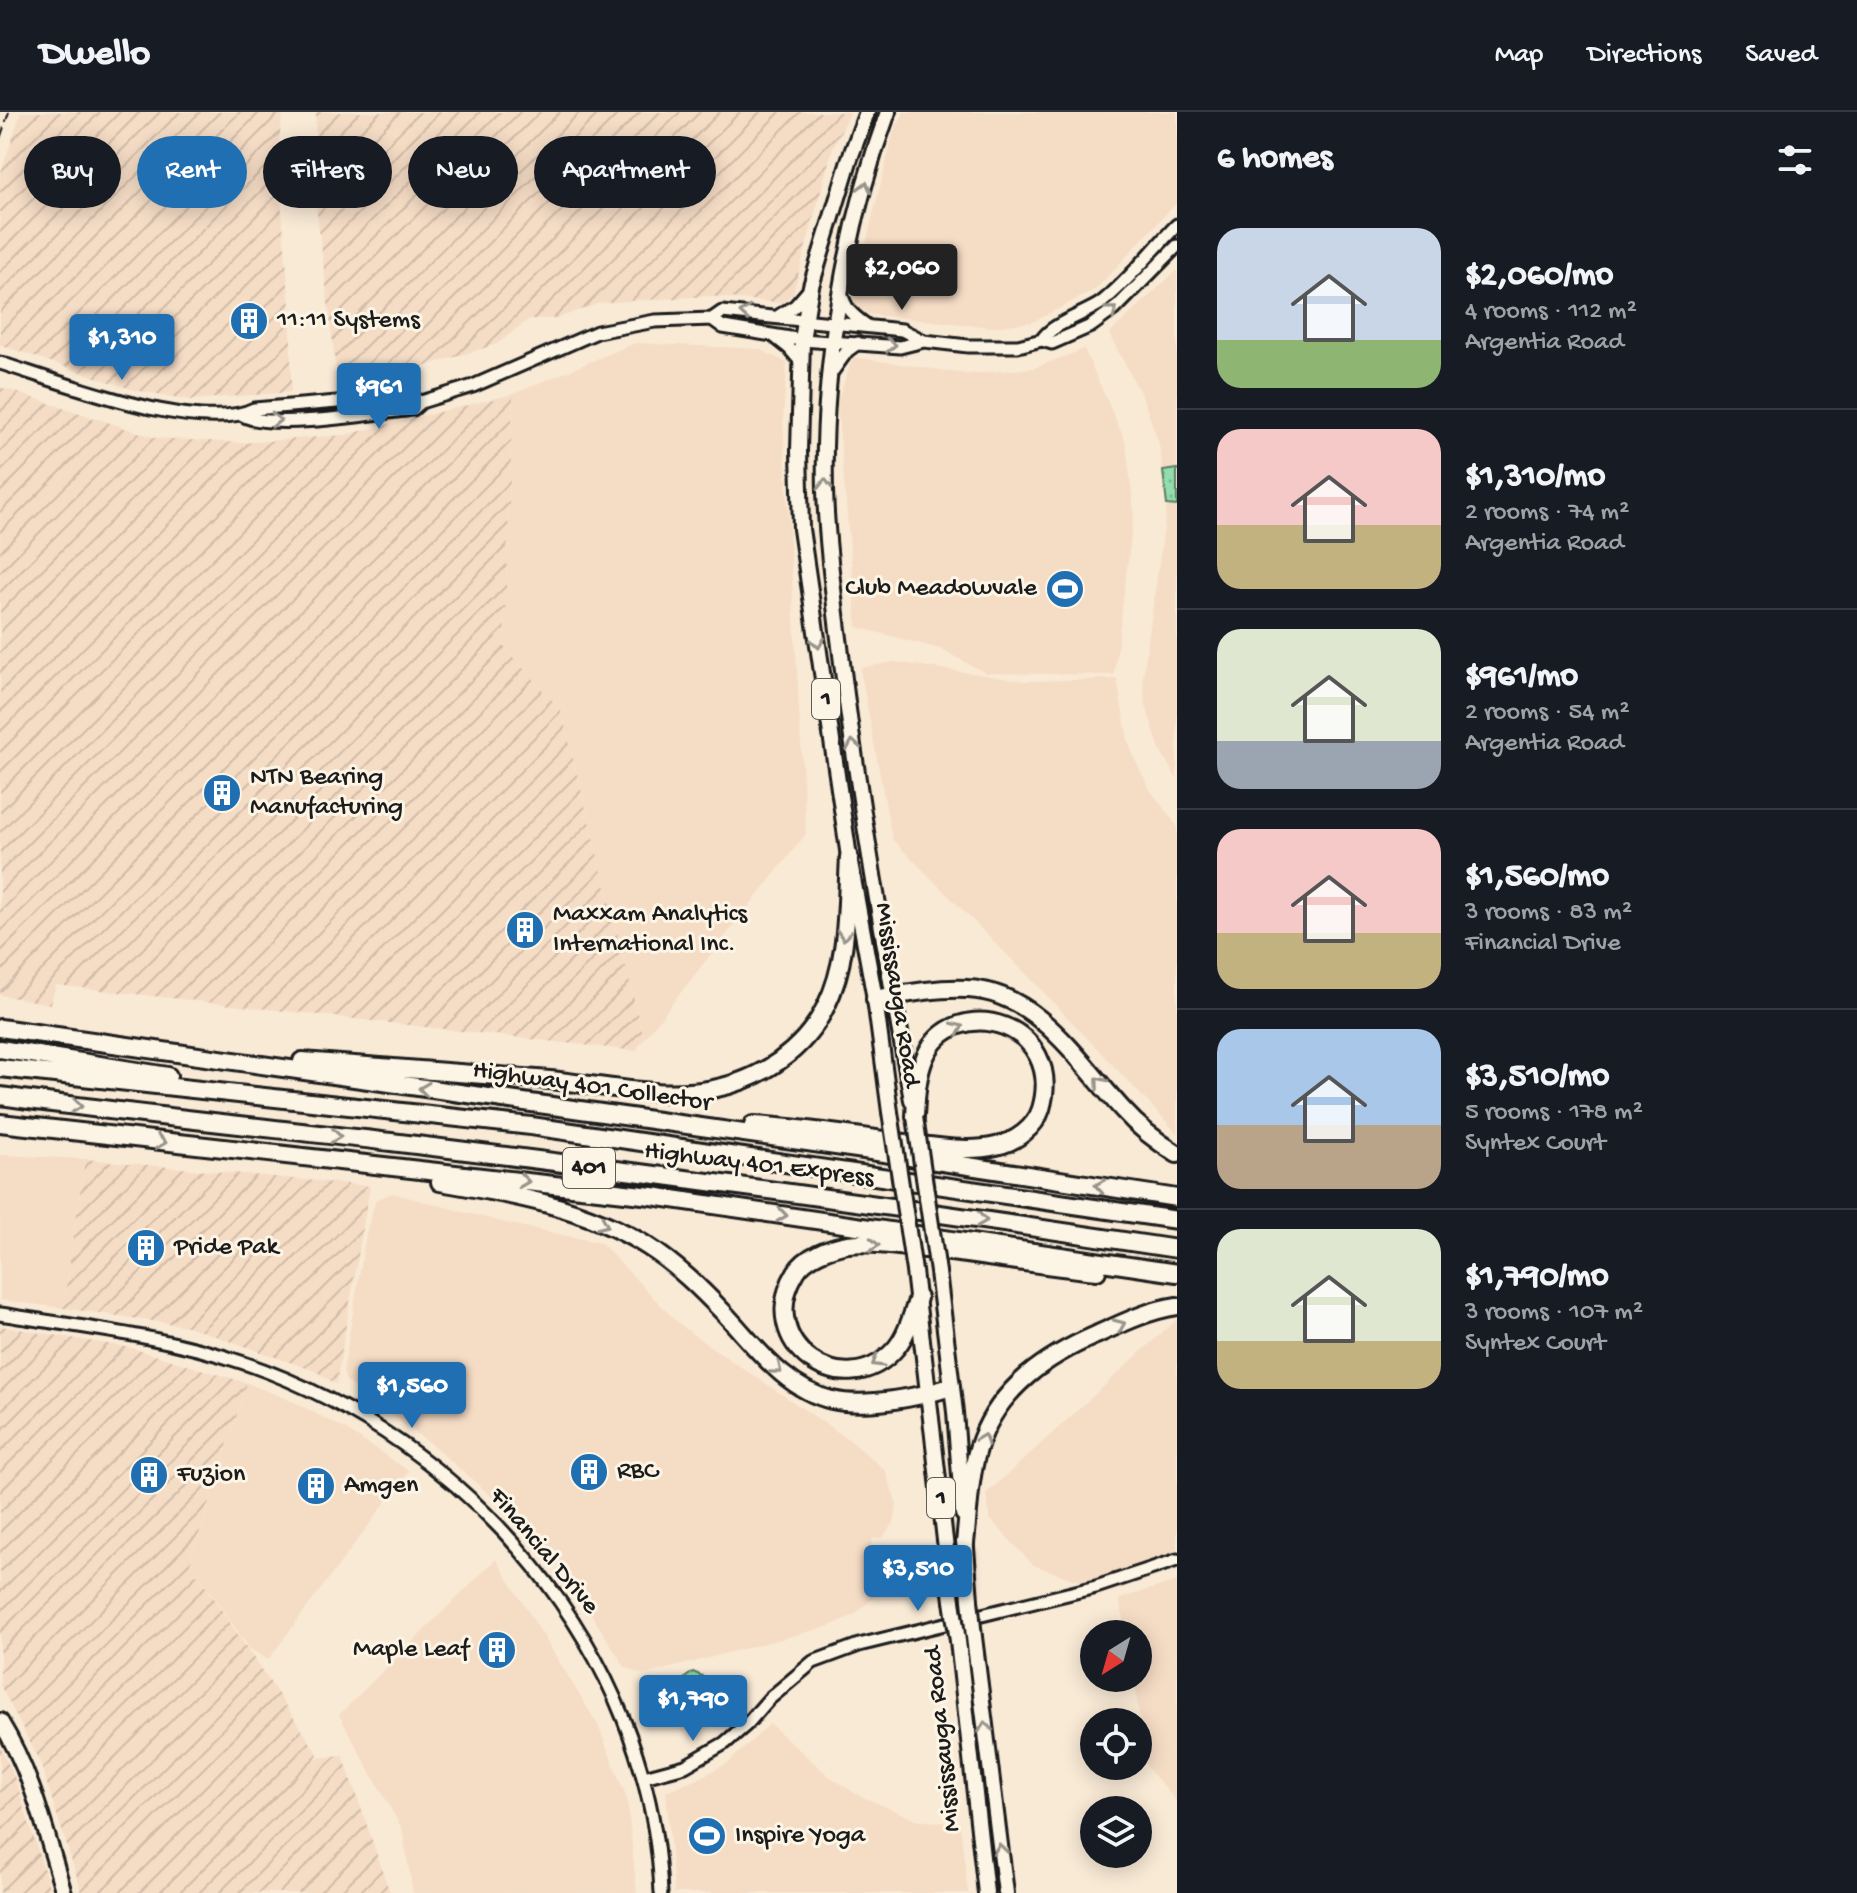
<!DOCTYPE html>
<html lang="en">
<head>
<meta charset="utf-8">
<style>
	body { margin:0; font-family:"Gochi Hand",sans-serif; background:#242831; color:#f1f3f6; height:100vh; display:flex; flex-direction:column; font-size:30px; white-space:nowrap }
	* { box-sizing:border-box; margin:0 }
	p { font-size:26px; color:#9ea1a6 }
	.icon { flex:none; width:44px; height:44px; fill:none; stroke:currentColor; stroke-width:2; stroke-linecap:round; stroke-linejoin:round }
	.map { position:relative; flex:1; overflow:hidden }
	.details { display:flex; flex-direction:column; background:#171b24; width:680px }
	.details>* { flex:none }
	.banner { position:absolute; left:24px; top:24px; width:760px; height:72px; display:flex; gap:16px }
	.needle { width:52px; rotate:217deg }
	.fabs { position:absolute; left:1080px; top:1508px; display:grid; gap:16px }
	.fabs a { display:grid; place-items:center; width:72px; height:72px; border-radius:50%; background:#171b24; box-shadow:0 4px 20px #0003; font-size:40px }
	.price { position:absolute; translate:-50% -68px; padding:0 18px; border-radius:8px; background:#1f6fb2; color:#fff; font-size:26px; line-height:52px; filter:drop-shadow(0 2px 4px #0008) }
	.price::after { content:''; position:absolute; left:50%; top:48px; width:24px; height:18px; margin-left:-12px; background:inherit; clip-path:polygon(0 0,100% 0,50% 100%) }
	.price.active { background:#222; color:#fff }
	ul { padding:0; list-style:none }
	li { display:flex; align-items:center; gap:24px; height:200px; padding:0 40px }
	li+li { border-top:2px solid #363941 }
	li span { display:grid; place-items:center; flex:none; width:224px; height:160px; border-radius:24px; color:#555 }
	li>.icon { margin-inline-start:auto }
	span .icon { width:96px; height:96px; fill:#fffc; stroke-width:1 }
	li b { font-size:34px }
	h2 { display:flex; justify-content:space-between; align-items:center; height:96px; padding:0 40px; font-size:34px }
	.pill { padding:0 28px; border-radius:36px; background:#171b24; box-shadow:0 4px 20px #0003; font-size:28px; line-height:72px }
	.pill.active { background:#1f6fb2; color:#fff }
	header { display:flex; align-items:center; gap:48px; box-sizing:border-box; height:112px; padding:0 40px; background:#171b24; border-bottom:2px solid #363941 }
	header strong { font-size:38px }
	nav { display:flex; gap:44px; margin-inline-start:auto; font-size:28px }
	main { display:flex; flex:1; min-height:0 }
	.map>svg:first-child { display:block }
</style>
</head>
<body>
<header>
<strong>Dwello</strong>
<nav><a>Map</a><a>Directions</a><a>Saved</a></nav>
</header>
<main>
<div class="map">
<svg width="1177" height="1781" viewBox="0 0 1177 1781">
	<defs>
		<pattern id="industrial-furrows" width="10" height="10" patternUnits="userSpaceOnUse" patternTransform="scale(2)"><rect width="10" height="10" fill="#f5dcc5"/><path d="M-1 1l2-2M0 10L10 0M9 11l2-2" fill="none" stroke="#d1bca9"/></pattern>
		<pattern id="park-dots" width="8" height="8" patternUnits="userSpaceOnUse" patternTransform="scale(2)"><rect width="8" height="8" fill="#93dcab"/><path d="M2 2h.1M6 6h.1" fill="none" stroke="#7ebc93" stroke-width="1.8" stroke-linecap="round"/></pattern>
	</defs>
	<rect width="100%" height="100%" fill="#f9ead6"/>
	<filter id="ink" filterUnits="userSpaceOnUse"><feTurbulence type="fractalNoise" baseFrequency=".0125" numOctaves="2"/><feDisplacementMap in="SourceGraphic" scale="16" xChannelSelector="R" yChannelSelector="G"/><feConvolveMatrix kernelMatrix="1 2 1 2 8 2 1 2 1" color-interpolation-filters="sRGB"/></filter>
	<g filter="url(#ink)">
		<!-- built -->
		<path fill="#f5dcc5" d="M 904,0 L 1177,0 L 1177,90 L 1096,177 L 1033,210 L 991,215 L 864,202 L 851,191 L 894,19 Z
			M 1177,158 L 1177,357 L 1163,359 L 1159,332 L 1143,286 L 1109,222 Z
			M 635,231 L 759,237 L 787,251 L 783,306 L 806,722 L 644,927 L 561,598 L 504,535 L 513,282 Z
			M 1084,237 L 1126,331 L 1134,399 L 1114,563 L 986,561 L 940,537 L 857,515 L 837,291 L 853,245 L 967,262 L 1034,256 Z
			M 1167,393 L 1177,394 L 1177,667 L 1160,638 L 1145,591 L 1143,565 Z
			M 894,550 L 1025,569 L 1117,567 L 1128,628 L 1135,648 L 1149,676 L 1177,714 L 1177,1021 L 1036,872 L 892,727 L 860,556 Z
			M 0,1043 L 85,1047 L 63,1196 L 0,1188 Z
			M 392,1081 L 506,1111 L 601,1131 L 676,1209 L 695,1224 L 851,1329 L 885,1358 L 897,1392 L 894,1411 L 882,1426 L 872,1427 L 871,1435 L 877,1459 L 876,1481 L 872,1487 L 854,1503 L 830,1514 L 644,1563 L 625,1555 L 566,1463 L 523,1412 L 436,1336 L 346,1269 L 343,1260 L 367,1117 L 376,1088 Z
			M 1177,1207 L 1177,1448 L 1096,1475 L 1033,1453 L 990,1407 L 986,1382 Z
			M 247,1271 L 292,1289 L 345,1317 L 409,1359 L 268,1548 L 249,1536 L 190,1451 Z
			M 496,1447 L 598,1613 L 627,1687 L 637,1781 L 413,1781 L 402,1717 L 339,1603 Z
			M 1177,1469 L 1177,1690 L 1146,1654 L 1134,1566 L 1138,1566 L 1138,1522 L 1126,1522 L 1119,1487 Z
			M 770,1612 L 829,1664 L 856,1682 L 917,1708 L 960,1712 L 968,1781 L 674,1781 L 666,1679 L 698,1667 L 729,1650 Z"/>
		<!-- industrial -->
		<path fill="url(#industrial-furrows)" d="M 21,0 L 283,0 L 277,42 L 291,207 L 291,280 L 191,288 L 134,278 L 0,233 L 0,63 Z
			M 316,0 L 850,0 L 832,38 L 793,182 L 782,191 L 708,184 L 600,191 L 555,207 L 529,207 L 497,232 L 380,268 L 338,273 L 313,68 Z
			M 0,275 L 156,326 L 242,331 L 345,323 L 513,282 L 504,535 L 561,598 L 644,927 L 636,939 L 56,873 L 50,892 L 0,883 Z
			M 85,1047 L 370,1074 L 336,1272 L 315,1259 L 187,1214 L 63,1196 Z
			M 0,1214 L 131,1236 L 247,1271 L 190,1451 L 318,1642 L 316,1646 L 343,1643 L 390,1781 L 82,1781 L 40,1650 L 0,1573 Z
			M 0,1634 L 16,1669 L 51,1781 L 0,1781 Z"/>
		<!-- park -->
		<path fill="url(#park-dots)" stroke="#587c64" stroke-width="2" d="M 1177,357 L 1177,394 L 1167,393 L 1163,359 Z"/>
		<!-- garden -->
		<path fill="#93dcab" stroke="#587c64" stroke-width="2" d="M 693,1560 L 702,1564 C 704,1581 685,1602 669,1606 L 662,1599 L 662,1595 L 686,1565 Z"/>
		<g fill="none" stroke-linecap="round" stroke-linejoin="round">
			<defs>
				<path id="minor" d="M 841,180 C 845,197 852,203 866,213
					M 780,203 L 795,194 L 809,178
					M 712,207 L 722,200 L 902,218 L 924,229 L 968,234 L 1018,234 L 1042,228 L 1052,231 L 1091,214 L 1117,195 L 1177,134
					M 775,225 L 789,236 L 801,250
					M 1042,228 C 1051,212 1085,202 1101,191 C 1129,169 1152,138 1177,113
					M 0,251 C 58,269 200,324 254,297 L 408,284 L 421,290
					M 829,264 L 847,239 L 858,231
					M 243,303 C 268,319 379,301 413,297 L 421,290 L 473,274 L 597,220 L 655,209 L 712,207 L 723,215 L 802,228 L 900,235 L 924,229
					M 0,1202 C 82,1215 165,1224 244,1251 C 469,1328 651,1538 661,1781
					M 644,1665 L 685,1654 L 725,1631 L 748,1611 L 769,1587 L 813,1550 L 859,1533 L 1096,1475 L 1177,1448"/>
				<path id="major" d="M 867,0 L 850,46 L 811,174 L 802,228 L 799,339 L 801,417 L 849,745 L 875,887 L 890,1000
					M 888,0 C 845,116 822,255 825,379 C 827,439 836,500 843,559 C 861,703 887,846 912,988
					M 914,1159 L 952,1489
					M 938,1160 L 955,1300 L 963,1402
					M 965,1423 L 970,1488
					M 974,1525 L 1006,1781
					M 958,1529 L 986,1781
					M 0,1609 C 33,1662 46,1722 64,1781"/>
				<path id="highway" d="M 875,887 C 903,882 940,875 968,877 C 1038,880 1081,953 1124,999 C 1139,1016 1158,1030 1177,1042
					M 0,916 L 864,1038 L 1177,1086
					M 0,937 L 168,964
					M 302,949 C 384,956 467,961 550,968 C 602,973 661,987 713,977 C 761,968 805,938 826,894 C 849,848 846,795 849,745
					M 0,956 L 531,1014 L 1177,1108
					M 0,984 C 130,1002 261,1015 391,1030 C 653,1061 916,1097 1177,1137
					M 0,1011 L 652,1084 L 1177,1161
					M 753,1013 C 804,1016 855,1024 905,1031 C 935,1034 966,1041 996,1034 C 1015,1030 1035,1016 1041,997 C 1066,912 955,878 925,945 C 917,964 916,984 915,1005
					M 440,1070 C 511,1082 586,1095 647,1134 C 677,1153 701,1177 725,1202 C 756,1235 785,1277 832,1288 C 866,1296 919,1285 951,1275
					M 918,1186 C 912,1203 907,1223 896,1236 C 845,1296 752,1232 796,1160 C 805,1144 831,1135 848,1132 C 869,1129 894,1134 915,1136 C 976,1142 1036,1153 1097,1159
					M 965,1431 C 969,1397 969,1360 981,1328 C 1001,1275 1047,1244 1096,1223 C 1122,1211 1149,1198 1177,1194"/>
			</defs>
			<!-- minor casing -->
			<use href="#minor" stroke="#1c1c1c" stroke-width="17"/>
			<!-- major casing -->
			<use href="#major" stroke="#1c1c1c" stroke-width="20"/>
			<!-- highway casing -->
			<use href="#highway" stroke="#1c1c1c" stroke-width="22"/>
			<!-- minor -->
			<use href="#minor" stroke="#fcf5e5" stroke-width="11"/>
			<!-- major -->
			<use href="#major" stroke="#fcf5e5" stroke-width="14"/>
			<!-- highway -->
			<use href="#highway" stroke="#fcf5e5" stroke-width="16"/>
			<!-- rail -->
			<path stroke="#1c1c1c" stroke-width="2" stroke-dasharray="12 6" stroke-linecap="butt" d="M 0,27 L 9,0"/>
			<defs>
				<path id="major-bridge" d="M 890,1000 L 914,1159
					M 915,1005 L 938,1160
					M 970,1488 L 974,1525
					M 952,1489 L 958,1529"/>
			</defs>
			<!-- major-bridge casing -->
			<use href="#major-bridge" stroke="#1c1c1c" stroke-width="20" stroke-linecap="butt"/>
			<!-- major-bridge -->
			<use href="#major-bridge" stroke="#fcf5e5" stroke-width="14"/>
		</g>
		<!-- one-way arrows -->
		<defs><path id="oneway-chevron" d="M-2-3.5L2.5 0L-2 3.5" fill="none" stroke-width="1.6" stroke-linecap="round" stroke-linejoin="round" transform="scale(2)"/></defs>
		<g stroke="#97938b">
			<use href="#oneway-chevron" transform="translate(865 75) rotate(-76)"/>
			<use href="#oneway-chevron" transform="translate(1112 199) rotate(-38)"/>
			<use href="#oneway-chevron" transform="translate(745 201) rotate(-176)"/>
			<use href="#oneway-chevron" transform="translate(891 233) rotate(1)"/>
			<use href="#oneway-chevron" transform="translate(276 308) rotate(-1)"/>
			<use href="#oneway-chevron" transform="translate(825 372) rotate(-91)"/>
			<use href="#oneway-chevron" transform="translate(818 531) rotate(82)"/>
			<use href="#oneway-chevron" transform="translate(853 633) rotate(-99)"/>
			<use href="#oneway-chevron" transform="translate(844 823) rotate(94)"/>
			<use href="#oneway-chevron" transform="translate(958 916) rotate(-24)"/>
			<use href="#oneway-chevron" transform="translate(1100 970) rotate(-130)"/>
			<use href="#oneway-chevron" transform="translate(424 977) rotate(-172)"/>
			<use href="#oneway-chevron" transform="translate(77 994) rotate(8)"/>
			<use href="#oneway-chevron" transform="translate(336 1024) rotate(6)"/>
			<use href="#oneway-chevron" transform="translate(161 1030) rotate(7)"/>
			<use href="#oneway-chevron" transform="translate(524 1069) rotate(7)"/>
			<use href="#oneway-chevron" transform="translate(1100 1074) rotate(-171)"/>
			<use href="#oneway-chevron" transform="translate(782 1103) rotate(8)"/>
			<use href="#oneway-chevron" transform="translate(982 1108) rotate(8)"/>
			<use href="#oneway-chevron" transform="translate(603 1112) rotate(23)"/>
			<use href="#oneway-chevron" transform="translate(874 1133) rotate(2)"/>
			<use href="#oneway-chevron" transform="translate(1120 1213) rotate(-23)"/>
			<use href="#oneway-chevron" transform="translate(877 1250) rotate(149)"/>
			<use href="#oneway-chevron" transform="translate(777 1257) rotate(40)"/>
			<use href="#oneway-chevron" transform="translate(983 1327) rotate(-69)"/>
			<use href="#oneway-chevron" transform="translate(985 1615) rotate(-97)"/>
			<use href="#oneway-chevron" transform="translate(1000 1737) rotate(-98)"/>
		</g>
	</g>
	<!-- icons -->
	<defs>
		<symbol id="building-disc" viewBox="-11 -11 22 22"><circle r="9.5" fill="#1f6fb2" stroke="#fcf5e5"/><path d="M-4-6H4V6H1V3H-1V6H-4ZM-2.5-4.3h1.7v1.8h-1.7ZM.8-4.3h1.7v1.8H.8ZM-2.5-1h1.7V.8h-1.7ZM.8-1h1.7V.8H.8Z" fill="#fff"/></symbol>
		<symbol id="stadium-disc" viewBox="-11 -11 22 22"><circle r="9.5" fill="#1f6fb2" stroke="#fcf5e5"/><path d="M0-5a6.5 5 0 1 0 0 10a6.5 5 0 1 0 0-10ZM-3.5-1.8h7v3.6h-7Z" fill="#fff"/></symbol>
	</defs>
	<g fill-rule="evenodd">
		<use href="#building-disc" x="227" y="187" width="44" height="44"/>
		<use href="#stadium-disc" x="1043" y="455" width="44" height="44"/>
		<use href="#building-disc" x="200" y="659" width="44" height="44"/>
		<use href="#building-disc" x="503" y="796" width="44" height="44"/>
		<use href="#building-disc" x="124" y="1114" width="44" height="44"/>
		<use href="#building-disc" x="567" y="1338" width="44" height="44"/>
		<use href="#building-disc" x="127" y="1341" width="44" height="44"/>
		<use href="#building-disc" x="294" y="1352" width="44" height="44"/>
		<use href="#building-disc" x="475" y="1516" width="44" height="44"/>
		<use href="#stadium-disc" x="685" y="1702" width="44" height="44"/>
	</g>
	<g text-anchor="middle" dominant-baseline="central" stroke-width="6" stroke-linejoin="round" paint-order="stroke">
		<!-- shield labels -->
		<g fill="#fcf5e5" stroke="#5f5d58" stroke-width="2">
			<rect x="812" y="567" width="28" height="40" rx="6"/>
			<rect x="563" y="1036" width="52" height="40" rx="6"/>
			<rect x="927" y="1366" width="28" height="40" rx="6"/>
		</g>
		<g font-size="24" font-weight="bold" fill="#1c1c1c">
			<text x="826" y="587">1</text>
			<text x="589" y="1056">401</text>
			<text x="941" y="1386">1</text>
		</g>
		<!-- poi labels -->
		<g font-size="26" fill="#1c1c1c" stroke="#fcf5e5" text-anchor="start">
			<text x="277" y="209">11:11 Systems</text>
			<text x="1037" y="477" text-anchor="end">Club Meadowvale</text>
			<text x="250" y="666">NTN Bearing<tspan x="250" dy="30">Manufacturing</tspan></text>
			<text x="553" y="803">Maxxam Analytics<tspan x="553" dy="30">International Inc.</tspan></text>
			<text x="174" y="1136">Pride Pak</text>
			<text x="617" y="1360">RBC</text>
			<text x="177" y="1363">Fuzion</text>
			<text x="344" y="1374">Amgen</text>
			<text x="469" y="1538" text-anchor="end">Maple Leaf</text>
			<text x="735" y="1724">Inspire Yoga</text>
		</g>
		<!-- street labels -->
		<g font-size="26" fill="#1c1c1c" stroke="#fcf5e5">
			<text transform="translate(896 883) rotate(81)">Mississauga Road</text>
			<text transform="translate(592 976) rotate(8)">Highway 401 Collector</text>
			<text transform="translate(759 1054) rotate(7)">Highway 401 Express</text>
			<text transform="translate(543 1440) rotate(50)">Financial Drive</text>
			<text transform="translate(944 1627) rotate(-96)">Mississauga Road</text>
		</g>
	</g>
</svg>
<div class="fabs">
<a><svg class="needle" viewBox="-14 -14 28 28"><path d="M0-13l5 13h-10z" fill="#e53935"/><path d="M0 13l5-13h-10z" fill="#9ea1a6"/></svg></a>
<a><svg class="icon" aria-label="locate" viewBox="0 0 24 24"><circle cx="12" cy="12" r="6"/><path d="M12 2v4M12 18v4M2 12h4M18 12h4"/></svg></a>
<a><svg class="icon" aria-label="layers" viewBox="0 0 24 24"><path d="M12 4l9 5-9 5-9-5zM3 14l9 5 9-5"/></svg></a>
</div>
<b class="price active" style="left:902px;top:200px">$2,060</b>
<b class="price" style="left:122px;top:270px">$1,310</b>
<b class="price" style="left:379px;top:319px">$961</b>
<b class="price" style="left:412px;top:1318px">$1,560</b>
<b class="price" style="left:918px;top:1501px">$3,510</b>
<b class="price" style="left:693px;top:1631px">$1,790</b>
<div class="banner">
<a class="pill">Buy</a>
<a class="pill active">Rent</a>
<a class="pill">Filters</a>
<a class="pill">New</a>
<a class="pill">Apartment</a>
</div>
</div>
<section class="details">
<h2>6 homes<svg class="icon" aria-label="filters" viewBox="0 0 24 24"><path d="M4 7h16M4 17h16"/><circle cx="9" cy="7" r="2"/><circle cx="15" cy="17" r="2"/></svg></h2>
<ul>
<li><span style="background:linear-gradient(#c9d6e8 70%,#8fb573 0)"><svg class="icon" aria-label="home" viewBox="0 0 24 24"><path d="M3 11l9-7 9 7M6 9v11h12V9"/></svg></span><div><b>$2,060/mo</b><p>4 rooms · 112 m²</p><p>Argentia Road</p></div></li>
<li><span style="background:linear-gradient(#f6c9c9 60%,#c2b280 0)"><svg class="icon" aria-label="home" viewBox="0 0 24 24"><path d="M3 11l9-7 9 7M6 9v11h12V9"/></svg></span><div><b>$1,310/mo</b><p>2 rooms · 74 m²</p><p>Argentia Road</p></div></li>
<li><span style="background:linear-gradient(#dfe7d0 70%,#9aa5b1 0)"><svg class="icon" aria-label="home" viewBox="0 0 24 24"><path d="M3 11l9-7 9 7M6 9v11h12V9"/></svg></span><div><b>$961/mo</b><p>2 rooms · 54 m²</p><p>Argentia Road</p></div></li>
<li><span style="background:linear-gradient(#f6c9c9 65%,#c2b280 0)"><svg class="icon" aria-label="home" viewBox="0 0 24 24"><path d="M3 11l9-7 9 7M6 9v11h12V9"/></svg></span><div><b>$1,560/mo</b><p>3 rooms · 83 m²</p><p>Financial Drive</p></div></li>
<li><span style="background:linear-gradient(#a9c7e8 60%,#b9a48a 0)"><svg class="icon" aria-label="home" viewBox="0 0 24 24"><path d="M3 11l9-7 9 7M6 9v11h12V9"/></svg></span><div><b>$3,510/mo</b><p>5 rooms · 178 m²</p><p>Syntex Court</p></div></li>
<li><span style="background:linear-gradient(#dfe7d0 70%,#c2b280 0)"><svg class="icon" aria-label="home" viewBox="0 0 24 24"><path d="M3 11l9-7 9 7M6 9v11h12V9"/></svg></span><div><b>$1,790/mo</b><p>3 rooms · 107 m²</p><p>Syntex Court</p></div></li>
</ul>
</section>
</main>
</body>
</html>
